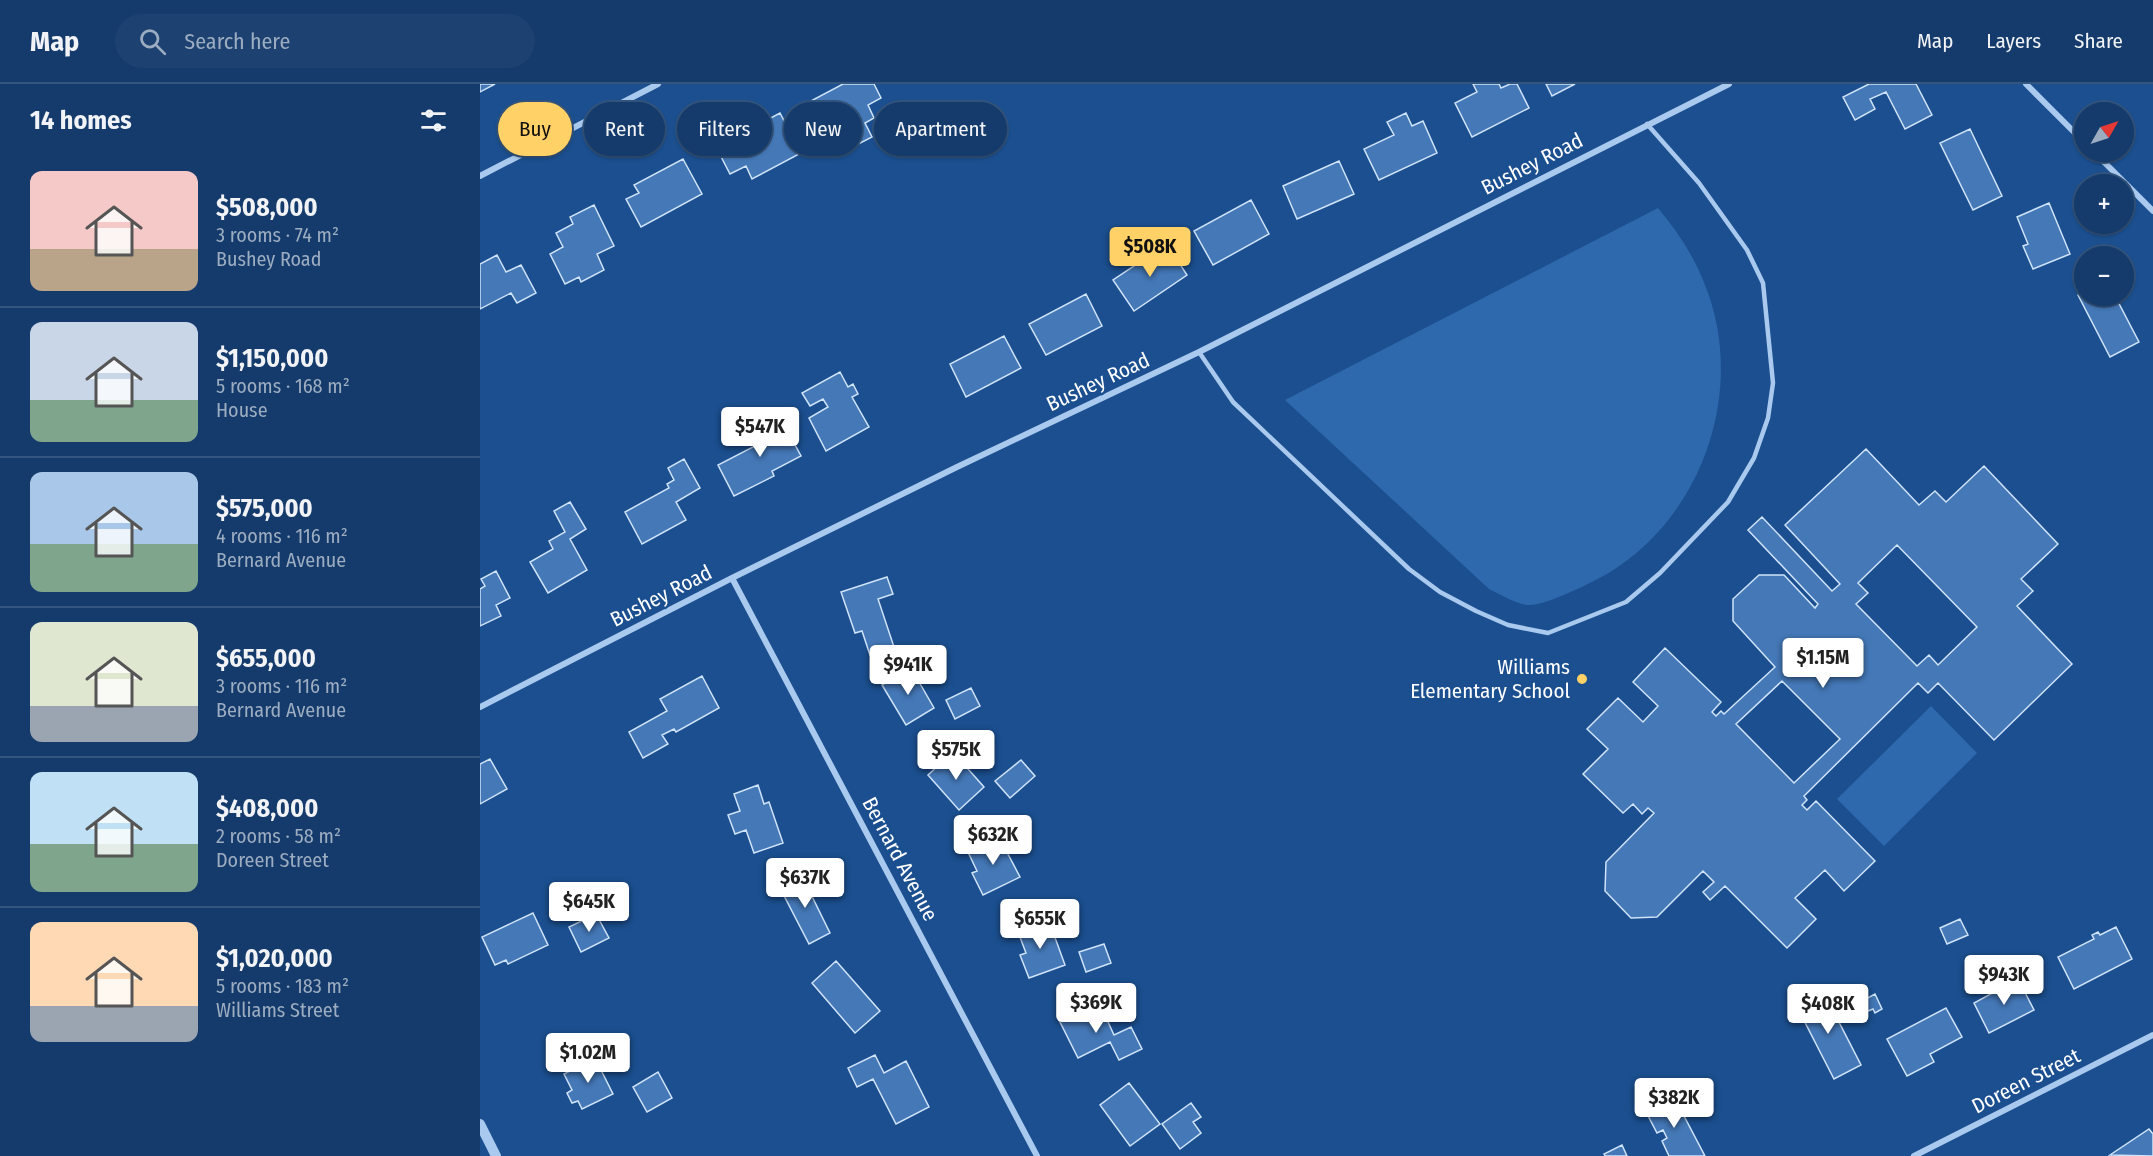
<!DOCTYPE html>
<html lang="en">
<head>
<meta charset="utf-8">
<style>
	body { margin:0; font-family:"Fira Sans Condensed",sans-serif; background:#1d4271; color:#f1f3f6; height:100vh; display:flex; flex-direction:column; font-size:22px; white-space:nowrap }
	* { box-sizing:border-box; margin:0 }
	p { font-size:20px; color:#9dadc1 }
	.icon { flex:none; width:33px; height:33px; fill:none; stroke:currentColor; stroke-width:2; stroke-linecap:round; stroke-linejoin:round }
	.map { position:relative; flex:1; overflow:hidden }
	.sheet { display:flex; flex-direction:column; background:#143b6b; width:480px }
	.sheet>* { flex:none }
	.guide { position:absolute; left:18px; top:18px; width:570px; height:54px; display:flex; gap:12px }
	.needle { width:39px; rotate:51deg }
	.controls { position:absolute; left:1594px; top:18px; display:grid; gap:12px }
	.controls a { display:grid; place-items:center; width:60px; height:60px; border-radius:50%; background:#143b6b; box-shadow:0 2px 4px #0004,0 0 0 2px #33557e; font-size:30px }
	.price { position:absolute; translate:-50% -51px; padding:0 14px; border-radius:6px; background:#fff; color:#222; font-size:20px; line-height:39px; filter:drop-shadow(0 2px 3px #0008) }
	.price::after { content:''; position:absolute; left:50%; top:36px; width:18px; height:14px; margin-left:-9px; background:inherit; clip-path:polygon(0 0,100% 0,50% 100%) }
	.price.on { background:#ffd166; color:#111 }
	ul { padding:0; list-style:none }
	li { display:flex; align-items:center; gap:18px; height:150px; padding:0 30px }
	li+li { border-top:2px solid #33557e }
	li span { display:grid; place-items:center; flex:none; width:168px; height:120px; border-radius:12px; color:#555 }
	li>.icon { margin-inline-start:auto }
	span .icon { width:72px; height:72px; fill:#fffc; stroke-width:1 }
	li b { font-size:26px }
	h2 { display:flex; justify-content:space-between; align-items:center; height:72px; padding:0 30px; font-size:26px }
	.tag { padding:0 21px; border-radius:27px; background:#143b6b; box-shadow:0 2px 4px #0004,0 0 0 2px #33557e; font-size:21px; line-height:54px }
	.tag.on { background:#ffd166; color:#111 }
	header { display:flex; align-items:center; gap:36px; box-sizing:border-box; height:84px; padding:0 30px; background:#143b6b; border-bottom:2px solid #33557e }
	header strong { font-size:28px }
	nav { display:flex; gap:33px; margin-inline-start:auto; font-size:21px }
	.search { width:420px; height:54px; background:#1d4271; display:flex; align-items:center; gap:15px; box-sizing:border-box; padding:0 21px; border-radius:33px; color:#9dadc1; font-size:22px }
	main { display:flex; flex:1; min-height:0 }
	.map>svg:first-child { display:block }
</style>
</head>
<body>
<header>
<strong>Map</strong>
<div class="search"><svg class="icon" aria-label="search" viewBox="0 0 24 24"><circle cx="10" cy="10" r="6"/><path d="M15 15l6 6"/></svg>Search here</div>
<nav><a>Map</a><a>Layers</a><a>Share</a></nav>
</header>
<main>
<section class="sheet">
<h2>14 homes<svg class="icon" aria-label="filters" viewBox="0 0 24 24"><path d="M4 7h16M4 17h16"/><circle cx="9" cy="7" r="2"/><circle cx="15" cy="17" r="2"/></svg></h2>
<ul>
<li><span style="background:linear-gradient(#f6c9c9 65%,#b9a48a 0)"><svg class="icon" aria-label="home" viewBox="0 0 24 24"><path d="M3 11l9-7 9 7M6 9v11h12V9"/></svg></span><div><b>$508,000</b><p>3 rooms · 74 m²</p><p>Bushey Road</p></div></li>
<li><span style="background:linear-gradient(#c9d6e8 65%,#7fa58c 0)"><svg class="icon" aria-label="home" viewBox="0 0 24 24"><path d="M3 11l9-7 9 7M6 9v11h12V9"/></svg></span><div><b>$1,150,000</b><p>5 rooms · 168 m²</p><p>House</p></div></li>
<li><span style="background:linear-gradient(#a9c7e8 60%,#7fa58c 0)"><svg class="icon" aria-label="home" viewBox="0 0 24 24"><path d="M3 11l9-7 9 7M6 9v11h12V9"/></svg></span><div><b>$575,000</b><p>4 rooms · 116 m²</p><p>Bernard Avenue</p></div></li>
<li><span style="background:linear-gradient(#dfe7d0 70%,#9aa5b1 0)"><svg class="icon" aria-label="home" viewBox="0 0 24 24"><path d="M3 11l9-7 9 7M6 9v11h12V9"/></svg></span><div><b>$655,000</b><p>3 rooms · 116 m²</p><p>Bernard Avenue</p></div></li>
<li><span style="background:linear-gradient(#bfe0f5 60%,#7fa58c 0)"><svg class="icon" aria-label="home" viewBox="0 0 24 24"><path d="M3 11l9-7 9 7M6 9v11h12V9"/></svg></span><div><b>$408,000</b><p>2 rooms · 58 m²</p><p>Doreen Street</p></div></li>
<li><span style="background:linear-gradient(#ffd9b3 70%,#9aa5b1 0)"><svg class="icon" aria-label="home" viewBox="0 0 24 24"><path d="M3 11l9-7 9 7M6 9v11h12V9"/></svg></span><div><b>$1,020,000</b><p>5 rooms · 183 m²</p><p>Williams Street</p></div></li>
</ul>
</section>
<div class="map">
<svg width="1673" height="1072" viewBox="0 0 1673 1072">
	<rect width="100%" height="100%" fill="#1b4f8f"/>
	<!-- green -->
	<path fill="#2e69ad" d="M 1178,124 C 1198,148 1214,172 1225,201 C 1267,305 1223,433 1127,490 C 1111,499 1063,523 1047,521 C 1037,520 1019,510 1009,505 L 805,316 Z
		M 1451,622 L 1497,669 L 1404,762 L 1357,715 Z"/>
	<!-- building -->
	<path fill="#4478b7" stroke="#cfe3fa" stroke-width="1.5" fill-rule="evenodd" d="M 0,0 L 15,0 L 0,8 Z
		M 363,0 L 394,0 L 401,14 L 388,21 L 394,34 L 385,39 L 392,53 L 365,67 L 357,51 L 346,56 L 327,19 Z
		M 993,0 L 1019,0 L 1021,4 L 1030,0 L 1037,0 L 1049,24 L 992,53 L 975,19 L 997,8 Z
		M 1066,0 L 1095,0 L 1072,12 Z
		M 1389,0 L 1436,0 L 1452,31 L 1425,45 L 1406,8 L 1390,15 L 1395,25 L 1375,36 L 1363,13 Z
		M 300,29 L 321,69 L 272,95 L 266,82 L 250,90 L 234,59 L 248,51 L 251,55 Z
		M 926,29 L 932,42 L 943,37 L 957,69 L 899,96 L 884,65 L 914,51 L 907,38 Z
		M 1490,45 L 1522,112 L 1493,126 L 1460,59 Z
		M 203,75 L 222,110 L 161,143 L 146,115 L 159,109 L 154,101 Z
		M 859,77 L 874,110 L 817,135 L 803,102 Z
		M 771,116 L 789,150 L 733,181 L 714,147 Z
		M 1569,119 L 1590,170 L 1553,185 L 1543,162 L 1548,160 L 1537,133 Z
		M 114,121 L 134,162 L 117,170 L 124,186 L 101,198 L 99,193 L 85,200 L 70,170 L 83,163 L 76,149 L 93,140 L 90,133 Z
		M 687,160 L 707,191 L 654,227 L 633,196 Z
		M 17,171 L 26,188 L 41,181 L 56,209 L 37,219 L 31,209 L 0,225 L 0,180 Z
		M 1605,207 L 1605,212 L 1635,212 L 1659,258 L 1630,273 L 1598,211 Z
		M 606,210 L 622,242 L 566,271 L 549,240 Z
		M 524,252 L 541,284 L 486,313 L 470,280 Z
		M 360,288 L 368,303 L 373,300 L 378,310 L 372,313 L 389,343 L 346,367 L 329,334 L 348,323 L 343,315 L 330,322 L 322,309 Z
		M 300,333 L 321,372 L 292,387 L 294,392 L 254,412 L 238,381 L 275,362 L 269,349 Z
		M 1386,365 L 1439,421 L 1455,407 L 1466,418 L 1504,382 L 1578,460 L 1541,495 L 1553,507 L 1537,522 L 1592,580 L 1514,656 L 1458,599 L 1448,609 L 1438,599 L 1324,712 L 1327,716 L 1322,721 L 1327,726 L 1336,717 L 1395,777 L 1364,807 L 1345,786 L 1315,814 L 1336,835 L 1307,864 L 1245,802 L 1230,816 L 1223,808 L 1234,798 L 1223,787 L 1177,833 L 1151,834 L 1125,807 L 1126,778 L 1174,729 L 1168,724 L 1162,730 L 1153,720 L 1143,729 L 1103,690 L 1128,665 L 1107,645 L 1138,614 L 1163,638 L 1178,622 L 1153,598 L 1185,564 L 1241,618 L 1232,628 L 1236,632 L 1241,627 L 1244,630 L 1295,583 L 1253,537 L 1253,515 L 1279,491 L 1304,491 L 1335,524 L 1338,520 L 1268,446 L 1282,433 L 1352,507 L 1360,500 L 1305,441 ZM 1417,461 L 1497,543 L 1458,581 L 1449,571 L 1437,582 L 1376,520 L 1388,509 L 1378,499 ZM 1302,597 L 1360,655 L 1314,699 L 1256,640 Z
		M 204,375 L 220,404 L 196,418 L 206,436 L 162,460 L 145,428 L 189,404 L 187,400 L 194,396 L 188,384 Z
		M 90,418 L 106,445 L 90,455 L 107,486 L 68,509 L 50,478 L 73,465 L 69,457 L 85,448 L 74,427 Z
		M 16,487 L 30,514 L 16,521 L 21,532 L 0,542 L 0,505 L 5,502 L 1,495 Z
		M 407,493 L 413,510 L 398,515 L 414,563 L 390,571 L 382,547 L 375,549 L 361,508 Z
		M 431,584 L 454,624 L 426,641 L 402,601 Z
		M 222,592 L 239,624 L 196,648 L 194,645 L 182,651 L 188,660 L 163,674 L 149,648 L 187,627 L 180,615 Z
		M 491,604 L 500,622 L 475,635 L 466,616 Z
		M 473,668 L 504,703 L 479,726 L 448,691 Z
		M 10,675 L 27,705 L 0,720 L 0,680 Z
		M 541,676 L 555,692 L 530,714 L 515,697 Z
		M 278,701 L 284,720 L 289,718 L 303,759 L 274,769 L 266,746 L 255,750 L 248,731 L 260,727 L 254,710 Z
		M 519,753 L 540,793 L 503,811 L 492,789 L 497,787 L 488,768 Z
		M 321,790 L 350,849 L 329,860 L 299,802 Z
		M 53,829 L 68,861 L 28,880 L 26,876 L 15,881 L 2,853 Z
		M 116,830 L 129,854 L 101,868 L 89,843 Z
		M 1480,835 L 1488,851 L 1467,860 L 1460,844 Z
		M 569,837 L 585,881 L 549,894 L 540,871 L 546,869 L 538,848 Z
		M 1636,843 L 1652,875 L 1594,905 L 1578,873 L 1614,855 L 1612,851 L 1618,848 L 1620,851 Z
		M 624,860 L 631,879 L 606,888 L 599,868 Z
		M 356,877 L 400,927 L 375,949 L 332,899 Z
		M 1538,895 L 1554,926 L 1509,949 L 1494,919 Z
		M 1343,907 L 1381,981 L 1354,995 L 1316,921 Z
		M 1395,910 L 1402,925 L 1395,929 L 1393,925 L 1383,929 L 1378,919 Z
		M 605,920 L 611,933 L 623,927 L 634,951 L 651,943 L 662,965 L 639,976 L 630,958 L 598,974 L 578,934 Z
		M 1466,924 L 1482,953 L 1450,970 L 1454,978 L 1427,992 L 1407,955 Z
		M 395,971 L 404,989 L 426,977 L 449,1023 L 416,1040 L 393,995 L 377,1003 L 368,984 Z
		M 115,974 L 133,1010 L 102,1025 L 98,1017 L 92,1019 L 87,1009 L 92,1006 L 84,990 Z
		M 178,988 L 192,1014 L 167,1028 L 153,1003 Z
		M 649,999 L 680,1040 L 650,1062 L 620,1021 Z
		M 1193,1011 L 1225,1072 L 1189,1072 L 1182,1057 L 1187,1054 L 1183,1046 L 1177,1049 L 1165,1026 Z
		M 711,1019 L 721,1033 L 713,1038 L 721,1049 L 700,1065 L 682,1040 Z
		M 1669,1045 L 1673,1050 L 1673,1072 L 1630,1071 Z
		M 1142,1061 L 1147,1072 L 1125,1072 L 1124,1070 Z"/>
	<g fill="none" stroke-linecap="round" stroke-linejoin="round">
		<!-- service -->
		<path stroke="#a9c9ee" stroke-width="4.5" d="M 719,268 L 753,318 L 929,485 L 960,508 L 996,527 L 1028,541 L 1068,549 L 1146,518 L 1180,489 L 1248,418 L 1274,374 L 1288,334 L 1293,299 L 1283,199 L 1267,166 L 1219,99 L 1167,40"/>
		<!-- minor -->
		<path stroke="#a9c9ee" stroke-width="6" d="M 1546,0 L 1605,59
			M 1614,68 L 1673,127
			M 0,92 L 178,0
			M 252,494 L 557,1072
			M 0,623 L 252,494 L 477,383 L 719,268 L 1249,0
			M 1434,1072 L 1673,951"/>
		<!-- tertiary -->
		<path stroke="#a9c9ee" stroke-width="10" d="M 0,1040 L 16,1072"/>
	</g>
	<!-- markers -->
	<circle fill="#ffd166" stroke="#1b4f8f" stroke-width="2" cx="1102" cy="595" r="6"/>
	<g text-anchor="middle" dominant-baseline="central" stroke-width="4.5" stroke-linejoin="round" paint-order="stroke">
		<!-- street labels -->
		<g font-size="21" fill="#fff" stroke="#1b4f8f">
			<text transform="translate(1052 80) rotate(-27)">Bushey Road</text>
			<text transform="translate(618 298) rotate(-25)">Bushey Road</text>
			<text transform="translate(181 512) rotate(-27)">Bushey Road</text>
			<text transform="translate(420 775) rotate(62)">Bernard Avenue</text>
			<text transform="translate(1546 997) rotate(-27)">Doreen Street</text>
		</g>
		<!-- poi labels -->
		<g font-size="21" fill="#fff" stroke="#1b4f8f" text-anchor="end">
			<text x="1090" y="583">Williams<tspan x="1090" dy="24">Elementary School</tspan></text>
		</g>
	</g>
</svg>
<div class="controls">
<a><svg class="needle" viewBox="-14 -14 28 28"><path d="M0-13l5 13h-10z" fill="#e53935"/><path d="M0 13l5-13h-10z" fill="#9dadc1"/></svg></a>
<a>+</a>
<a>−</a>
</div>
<b class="price on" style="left:670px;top:194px">$508K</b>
<b class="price" style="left:280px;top:374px">$547K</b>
<b class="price" style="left:1343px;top:605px">$1.15M</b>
<b class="price" style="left:428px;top:612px">$941K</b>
<b class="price" style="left:476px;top:697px">$575K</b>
<b class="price" style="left:513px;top:782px">$632K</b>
<b class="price" style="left:325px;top:825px">$637K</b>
<b class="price" style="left:109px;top:849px">$645K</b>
<b class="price" style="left:560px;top:866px">$655K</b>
<b class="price" style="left:1524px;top:922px">$943K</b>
<b class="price" style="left:616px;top:950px">$369K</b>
<b class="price" style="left:1348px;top:951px">$408K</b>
<b class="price" style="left:108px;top:1000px">$1.02M</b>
<b class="price" style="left:1194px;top:1045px">$382K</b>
<div class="guide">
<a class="tag on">Buy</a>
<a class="tag">Rent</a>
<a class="tag">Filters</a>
<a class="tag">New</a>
<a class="tag">Apartment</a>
</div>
</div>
</main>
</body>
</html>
